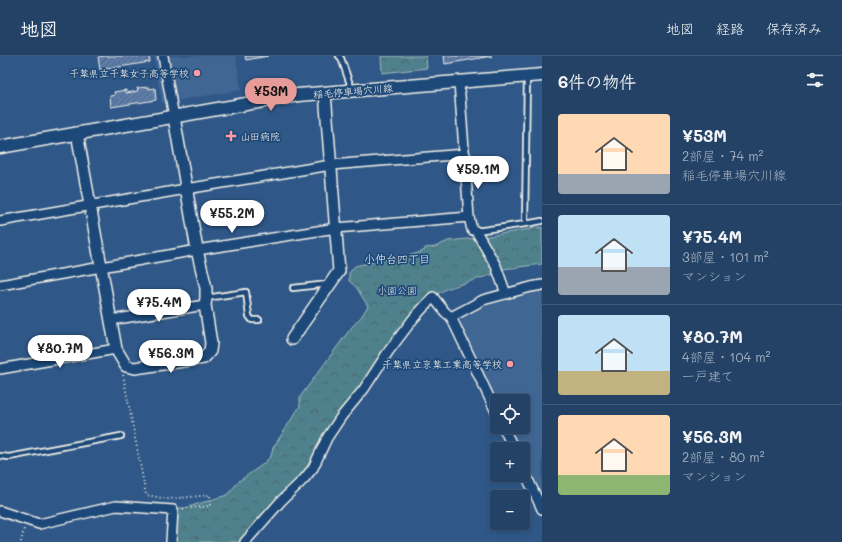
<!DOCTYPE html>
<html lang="ja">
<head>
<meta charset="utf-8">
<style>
	body { margin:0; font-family:Mali,"Klee One",sans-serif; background:#2f4d6f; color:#f1f3f6; height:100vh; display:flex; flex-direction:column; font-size:15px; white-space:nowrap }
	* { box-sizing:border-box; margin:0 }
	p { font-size:13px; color:#a3b0bf }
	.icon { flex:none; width:22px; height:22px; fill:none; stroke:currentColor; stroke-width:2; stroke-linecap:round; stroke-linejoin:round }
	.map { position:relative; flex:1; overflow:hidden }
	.side { display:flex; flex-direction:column; background:#234266; width:300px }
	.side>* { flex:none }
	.fabs { position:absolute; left:490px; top:338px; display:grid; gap:8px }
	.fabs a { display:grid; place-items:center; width:40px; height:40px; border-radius:4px; background:#234266; box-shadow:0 2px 6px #0003,0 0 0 1px #405b7a; font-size:20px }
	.price { position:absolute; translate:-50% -34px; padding:0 9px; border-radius:14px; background:#fff; color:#222; font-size:13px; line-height:26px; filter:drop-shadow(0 1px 2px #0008) }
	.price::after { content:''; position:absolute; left:50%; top:24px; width:12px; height:9px; margin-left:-6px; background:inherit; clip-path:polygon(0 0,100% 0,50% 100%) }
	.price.active { background:#e69b98; color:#111 }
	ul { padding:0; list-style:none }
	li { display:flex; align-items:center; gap:12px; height:100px; padding:0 16px }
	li+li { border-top:1px solid #405b7a }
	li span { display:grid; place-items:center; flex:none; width:112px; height:80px; border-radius:4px; color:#555 }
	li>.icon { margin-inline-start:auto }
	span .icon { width:48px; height:48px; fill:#fffc; stroke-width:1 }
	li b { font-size:17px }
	h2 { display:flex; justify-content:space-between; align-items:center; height:48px; padding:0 16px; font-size:17px }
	header { display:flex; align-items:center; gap:24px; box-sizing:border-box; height:56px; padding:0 20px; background:#234266; border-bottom:1px solid #405b7a }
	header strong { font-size:19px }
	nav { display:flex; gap:22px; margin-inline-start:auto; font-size:14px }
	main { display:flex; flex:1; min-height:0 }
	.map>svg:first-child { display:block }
</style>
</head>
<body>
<header>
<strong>地図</strong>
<nav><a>地図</a><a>経路</a><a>保存済み</a></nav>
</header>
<main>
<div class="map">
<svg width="542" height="486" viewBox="0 0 542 486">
	<defs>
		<pattern id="park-crowns" width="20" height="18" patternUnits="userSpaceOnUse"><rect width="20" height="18" fill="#4f818c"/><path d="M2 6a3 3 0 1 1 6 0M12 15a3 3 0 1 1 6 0" fill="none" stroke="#4c676c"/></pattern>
		<pattern id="building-hatch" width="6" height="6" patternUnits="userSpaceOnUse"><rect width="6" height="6" fill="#5b7caa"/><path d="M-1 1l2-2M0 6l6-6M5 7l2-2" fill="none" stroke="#53657d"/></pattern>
	</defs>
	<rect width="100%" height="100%" fill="#2f5888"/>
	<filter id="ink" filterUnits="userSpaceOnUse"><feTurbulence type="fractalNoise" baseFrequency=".025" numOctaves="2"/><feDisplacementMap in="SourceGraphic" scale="8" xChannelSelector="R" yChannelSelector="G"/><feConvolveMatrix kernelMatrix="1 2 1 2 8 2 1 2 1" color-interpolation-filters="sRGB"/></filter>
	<g filter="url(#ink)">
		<!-- built -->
		<path fill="#406694" d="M 154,0 L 236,0 L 241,34 L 162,47 Z
			M 542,235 L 542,442 L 523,403 L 523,393 L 518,393 L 508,371 L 523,371 L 523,345 L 497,345 L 497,348 L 460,271 L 462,262 L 486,250 L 535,236 Z"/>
		<!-- park -->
		<path fill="url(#park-crowns)" stroke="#a2b9ba" d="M 381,0 L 426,0 L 427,12 L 382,17 Z
			M 542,171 L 542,208 L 504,213 L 499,217 L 487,220 L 446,233 L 433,241 L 385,301 L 311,412 L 242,486 L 174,486 L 177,452 L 185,452 L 227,439 L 239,425 L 262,409 L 271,400 L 273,392 L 300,350 L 300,341 L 351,272 L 361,261 L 368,250 L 356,231 L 349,225 L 349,217 L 355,210 L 392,202 L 398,200 L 408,200 L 421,196 L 425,194 L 425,192 L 435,191 L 448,185 L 477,182 Z"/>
		<!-- building -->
		<path fill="url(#building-hatch)" stroke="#f4f1e8" d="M 105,0 L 149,0 L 150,6 L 100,14 L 98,1 Z
			M 245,0 L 268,0 L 246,4 Z
			M 444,0 L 492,0 L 445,8 Z
			M 149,31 L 149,33 L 155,32 L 156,44 L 111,51 L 110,40 L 115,39 L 114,36 L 126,34 L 126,37 L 138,35 L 137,32 Z"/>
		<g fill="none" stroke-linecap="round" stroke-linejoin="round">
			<defs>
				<path id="service" d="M 339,0 L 341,2 L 352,34
					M 525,168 L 527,20
					M 476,175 L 525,168 L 542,165
					M 293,232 L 328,228
					M 206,242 L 246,236 L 249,260 L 252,264 L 259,264
					M 0,400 L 9,401 L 121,380"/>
				<path id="minor" d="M 163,0 L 174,61
					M 459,26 L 469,161 L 472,174 L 476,175 L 496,210 L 506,238
					M 0,165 L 186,133 L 331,109 L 465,98
					M 0,229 L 197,194 L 336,172 L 469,161
					M 111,264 L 205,249
					M 0,313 L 116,293
					M 497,358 L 451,261 L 483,244 L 531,231 L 542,229
					M 503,371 L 514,393
					M 523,413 L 542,453
					M 0,455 L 39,468 L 116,450 L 173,454 L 171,486
					M 245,486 L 281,445 L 304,423 L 313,412 L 327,382 L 341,361 L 364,333 L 388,296 L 413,263 L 433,241 L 445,256 L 451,261"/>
				<path id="tertiary" d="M 77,77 L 116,293 L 126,310 L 135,312 L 204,302 L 210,295 L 211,287 L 205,249 L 206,242 L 206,232 L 197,194 L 174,61
					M 292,283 L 339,215 L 325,37"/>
				<path id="secondary" d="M 0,91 L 298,39 L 542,19"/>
			</defs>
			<!-- service casing -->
			<use href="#service" stroke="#f4f1e8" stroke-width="8"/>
			<!-- minor casing -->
			<use href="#minor" stroke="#f4f1e8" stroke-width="12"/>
			<!-- tertiary casing -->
			<use href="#tertiary" stroke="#f4f1e8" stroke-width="14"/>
			<!-- secondary casing -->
			<use href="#secondary" stroke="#f4f1e8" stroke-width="15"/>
			<!-- path -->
			<path stroke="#f4f1e8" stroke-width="2" stroke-dasharray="1 3" stroke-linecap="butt" d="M 123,319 L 146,439 L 168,443 L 210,439 L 210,450 L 181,453
				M 21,486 L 24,473"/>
			<!-- service -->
			<use href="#service" stroke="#1f4a7a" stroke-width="4.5"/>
			<!-- minor -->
			<use href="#minor" stroke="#1f4a7a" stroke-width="9"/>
			<!-- tertiary -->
			<use href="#tertiary" stroke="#1f4a7a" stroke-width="11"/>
			<!-- secondary -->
			<use href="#secondary" stroke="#1f4a7a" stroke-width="12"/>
		</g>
	</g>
	<!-- markers -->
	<g fill="#ff9aa2" stroke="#1f4a7a" stroke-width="1.5">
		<circle cx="197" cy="17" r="4"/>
		<path d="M229 74h4v4h4v4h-4v4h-4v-4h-4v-4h4z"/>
		<circle cx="510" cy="308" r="4"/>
	</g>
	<g text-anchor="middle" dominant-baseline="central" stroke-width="3.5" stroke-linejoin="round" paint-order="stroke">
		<!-- poi labels -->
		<g font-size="10" fill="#f4f1e8" stroke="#1f4a7a" text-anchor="end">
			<text x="189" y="17">千葉県立千葉女子高等学校</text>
			<text x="240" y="80" text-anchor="start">山田病院</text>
			<text x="502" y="308">千葉県立京葉工業高等学校</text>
		</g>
		<!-- street labels -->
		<g font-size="10" fill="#f4f1e8" stroke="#1f4a7a">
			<text transform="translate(353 35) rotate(-5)">稲毛停車場穴川線</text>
		</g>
		<!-- park labels -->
		<g font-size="10" fill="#dbe0da" stroke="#1f4a7a">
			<text x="397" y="234">小園公園</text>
		</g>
		<!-- neighbourhood labels -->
		<g font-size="11" fill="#f4f1e8" stroke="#1f4a7a">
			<text x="397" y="202">小仲台四丁目</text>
		</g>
	</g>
</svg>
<div class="fabs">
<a><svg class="icon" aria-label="locate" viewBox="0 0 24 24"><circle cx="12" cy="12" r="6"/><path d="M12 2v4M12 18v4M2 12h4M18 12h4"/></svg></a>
<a>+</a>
<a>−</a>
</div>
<b class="price active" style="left:271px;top:56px">¥53M</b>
<b class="price" style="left:478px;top:134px">¥59.1M</b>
<b class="price" style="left:232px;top:178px">¥55.2M</b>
<b class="price" style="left:159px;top:267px">¥75.4M</b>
<b class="price" style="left:60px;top:313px">¥80.7M</b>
<b class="price" style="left:171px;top:318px">¥56.3M</b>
</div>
<section class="side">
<h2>6件の物件<svg class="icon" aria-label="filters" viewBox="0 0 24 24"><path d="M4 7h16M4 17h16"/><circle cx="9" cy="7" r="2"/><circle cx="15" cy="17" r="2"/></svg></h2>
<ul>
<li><span style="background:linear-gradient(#ffd9b3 75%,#9aa5b1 0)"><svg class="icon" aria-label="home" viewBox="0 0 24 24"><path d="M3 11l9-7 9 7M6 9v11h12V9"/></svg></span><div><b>¥53M</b><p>2部屋 · 74 m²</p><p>稲毛停車場穴川線</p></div></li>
<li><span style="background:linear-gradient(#bfe0f5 65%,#9aa5b1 0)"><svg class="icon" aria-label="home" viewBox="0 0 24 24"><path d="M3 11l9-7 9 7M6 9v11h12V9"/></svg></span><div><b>¥75.4M</b><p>3部屋 · 101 m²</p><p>マンション</p></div></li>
<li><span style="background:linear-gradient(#bfe0f5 70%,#c2b280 0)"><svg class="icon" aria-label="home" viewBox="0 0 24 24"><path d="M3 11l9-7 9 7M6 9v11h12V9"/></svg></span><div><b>¥80.7M</b><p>4部屋 · 104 m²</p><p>一戸建て</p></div></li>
<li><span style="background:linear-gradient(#ffd9b3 75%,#8fb573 0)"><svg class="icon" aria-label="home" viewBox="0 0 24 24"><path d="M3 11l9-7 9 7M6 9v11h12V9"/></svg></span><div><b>¥56.3M</b><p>2部屋 · 80 m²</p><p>マンション</p></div></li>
</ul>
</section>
</main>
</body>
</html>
